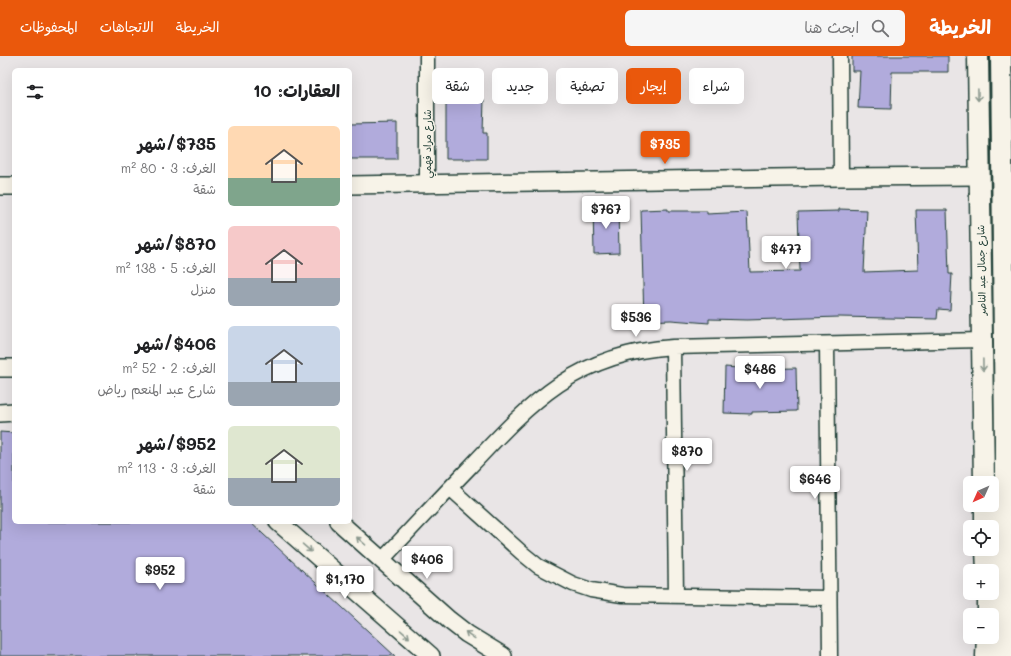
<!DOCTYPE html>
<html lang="ar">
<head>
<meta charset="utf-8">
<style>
	body { margin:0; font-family:Mali,"Playpen Sans Arabic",sans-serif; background:#f6f6f6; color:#202124; direction:rtl; height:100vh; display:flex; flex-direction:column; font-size:15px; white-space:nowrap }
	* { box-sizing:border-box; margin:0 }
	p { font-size:13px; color:#757577 }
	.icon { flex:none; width:22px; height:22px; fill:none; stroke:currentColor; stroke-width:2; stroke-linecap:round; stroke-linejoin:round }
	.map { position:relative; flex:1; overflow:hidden; direction:ltr }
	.side { position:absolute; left:12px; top:12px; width:340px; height:456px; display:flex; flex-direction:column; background:#fff; border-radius:6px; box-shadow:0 4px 16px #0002; direction:rtl }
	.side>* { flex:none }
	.hud { position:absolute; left:364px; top:12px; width:380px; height:36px; direction:rtl; display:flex; gap:8px }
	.needle { width:26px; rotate:225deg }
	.fabs { position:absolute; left:963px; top:420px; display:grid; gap:8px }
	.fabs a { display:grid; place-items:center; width:36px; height:36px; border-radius:6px; background:#fff; box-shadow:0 4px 16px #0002; font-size:20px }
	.price { position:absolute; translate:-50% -34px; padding:0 9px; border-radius:4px; background:#fff; color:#222; font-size:13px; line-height:26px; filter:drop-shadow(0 1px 2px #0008) }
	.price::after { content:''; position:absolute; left:50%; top:24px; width:12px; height:9px; margin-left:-6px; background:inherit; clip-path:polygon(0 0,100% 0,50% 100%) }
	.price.on { background:#ea580c; color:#fff }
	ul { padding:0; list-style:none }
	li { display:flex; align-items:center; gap:12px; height:100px; padding:0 12px }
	li span { display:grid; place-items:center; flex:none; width:112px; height:80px; border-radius:6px; color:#555 }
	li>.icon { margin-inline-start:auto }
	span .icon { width:48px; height:48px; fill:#fffc; stroke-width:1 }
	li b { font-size:17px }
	h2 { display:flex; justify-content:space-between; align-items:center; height:48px; padding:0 12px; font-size:17px }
	.pill { padding:0 14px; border-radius:6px; background:#fff; box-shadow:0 4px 16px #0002; font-size:14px; line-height:36px }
	.pill.on { background:#ea580c; color:#fff }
	header { display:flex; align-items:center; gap:24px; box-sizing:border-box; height:56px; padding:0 20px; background:#ea580c; color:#fff }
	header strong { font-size:19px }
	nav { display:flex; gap:22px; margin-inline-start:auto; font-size:14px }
	.search { width:280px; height:36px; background:#f6f6f6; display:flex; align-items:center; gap:10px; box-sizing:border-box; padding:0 14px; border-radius:6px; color:#757577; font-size:15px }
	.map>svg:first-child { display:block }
</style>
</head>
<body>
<header>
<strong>الخريطة</strong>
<div class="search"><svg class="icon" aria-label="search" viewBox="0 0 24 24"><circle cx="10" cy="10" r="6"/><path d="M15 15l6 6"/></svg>ابحث هنا</div>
<nav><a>الخريطة</a><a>الاتجاهات</a><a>المحفوظات</a></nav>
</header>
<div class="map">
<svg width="1011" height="600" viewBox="0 0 1011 600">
	<rect width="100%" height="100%" fill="#e9e5e6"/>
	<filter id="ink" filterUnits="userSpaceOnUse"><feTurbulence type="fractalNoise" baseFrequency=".025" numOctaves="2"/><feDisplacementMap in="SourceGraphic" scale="8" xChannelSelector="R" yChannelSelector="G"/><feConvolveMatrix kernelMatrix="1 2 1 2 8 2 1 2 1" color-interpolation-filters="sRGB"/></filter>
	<g filter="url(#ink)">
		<!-- building -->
		<path fill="#b1abdc" stroke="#1f3d34" d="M 852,0 L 948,0 L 948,16 L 892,16 L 891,53 L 858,52 L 860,15 L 852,15 Z
			M 446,42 L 484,43 L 483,77 L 487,77 L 487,103 L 446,103 Z
			M 397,67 L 397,103 L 350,103 L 350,68 Z
			M 618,150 L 619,197 L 594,198 L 593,151 Z
			M 668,153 L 668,155 L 707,155 L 707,158 L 747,156 L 750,216 L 800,215 L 798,156 L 839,155 L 839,153 L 867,154 L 864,216 L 918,214 L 916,154 L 947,154 L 949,218 L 952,218 L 950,254 L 938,253 L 937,263 L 839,261 L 747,264 L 709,263 L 709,267 L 671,264 L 644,265 L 641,154 Z
			M 725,311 L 753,313 L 796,312 L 797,355 L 752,356 L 752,358 L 724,357 Z
			M 0,376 L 14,377 L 14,466 L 250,466 L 395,600 L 0,600 Z"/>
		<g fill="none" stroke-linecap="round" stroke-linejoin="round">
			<defs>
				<path id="minor" d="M 427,0 L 427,129
					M 840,0 L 841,121
					M 827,288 L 830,600
					M 673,291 L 676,540
					M 450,432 L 522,497 L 538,510 L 573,528 L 591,534 L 622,539 L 829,542
					M 382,504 C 411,473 440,442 470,411 C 532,345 577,297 673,291 L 982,284"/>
				<path id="tertiary" d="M 350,129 L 841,121 L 979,120
					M 0,130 L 14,130
					M 0,312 L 14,312
					M 0,357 L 14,356
					M 278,466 L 431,600
					M 339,466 L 449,564 L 467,578 L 503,600"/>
				<path id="secondary" d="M 978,0 L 984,427
					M 1001,0 L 1005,384 L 1005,600
					M 985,449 L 985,471
					M 986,493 L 987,515
					M 988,559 L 988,537
					M 986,600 L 987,581"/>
			</defs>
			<!-- minor casing -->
			<use href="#minor" stroke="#1f3d34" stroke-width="17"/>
			<!-- tertiary casing -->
			<use href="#tertiary" stroke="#1f3d34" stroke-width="20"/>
			<!-- secondary casing -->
			<use href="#secondary" stroke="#1f3d34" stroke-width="23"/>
			<!-- minor -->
			<use href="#minor" stroke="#f7f3e8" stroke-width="14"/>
			<!-- tertiary -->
			<use href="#tertiary" stroke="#f7f3e8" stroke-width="17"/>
			<!-- secondary -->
			<use href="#secondary" stroke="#f7f3e8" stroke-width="20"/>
		</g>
		<!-- one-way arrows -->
		<defs><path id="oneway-shaft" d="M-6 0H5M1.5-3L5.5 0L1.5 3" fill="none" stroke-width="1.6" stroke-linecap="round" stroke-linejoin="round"/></defs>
		<g stroke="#8b988e">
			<use href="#oneway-shaft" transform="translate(978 39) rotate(89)"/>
			<use href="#oneway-shaft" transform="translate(983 309) rotate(89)"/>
			<use href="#oneway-shaft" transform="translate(361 485) rotate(-139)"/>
			<use href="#oneway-shaft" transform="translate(307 492) rotate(41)"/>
			<use href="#oneway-shaft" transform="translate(405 578) rotate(41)"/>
			<use href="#oneway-shaft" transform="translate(470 579) rotate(-144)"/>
		</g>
	</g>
	<g text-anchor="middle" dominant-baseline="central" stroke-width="3" stroke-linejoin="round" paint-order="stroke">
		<!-- street labels -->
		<g font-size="10" fill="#1f3d34" stroke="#f7f3e8">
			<text transform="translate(427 88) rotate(-90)">شارع مراد فهمي</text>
			<text transform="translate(981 214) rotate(-91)">شارع جمال عبد الناصر</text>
		</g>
	</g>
</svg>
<div class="fabs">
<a><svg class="needle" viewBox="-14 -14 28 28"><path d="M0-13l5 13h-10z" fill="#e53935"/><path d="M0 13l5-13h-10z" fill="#757577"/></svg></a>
<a><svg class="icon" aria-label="locate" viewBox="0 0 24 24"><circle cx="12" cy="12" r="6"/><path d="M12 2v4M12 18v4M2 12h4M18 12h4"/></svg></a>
<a>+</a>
<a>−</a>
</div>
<b class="price on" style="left:665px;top:109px">$735</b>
<b class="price" style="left:606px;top:174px">$767</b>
<b class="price" style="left:786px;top:214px">$477</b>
<b class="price" style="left:636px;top:282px">$536</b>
<b class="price" style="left:760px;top:334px">$486</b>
<b class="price" style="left:687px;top:416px">$870</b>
<b class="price" style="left:815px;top:444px">$646</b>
<b class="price" style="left:427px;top:524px">$406</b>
<b class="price" style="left:160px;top:535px">$952</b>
<b class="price" style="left:345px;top:544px">$1,170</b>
<div class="hud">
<a class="pill">شراء</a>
<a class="pill on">إيجار</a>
<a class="pill">تصفية</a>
<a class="pill">جديد</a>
<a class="pill">شقة</a>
</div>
<section class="side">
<h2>العقارات: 10<svg class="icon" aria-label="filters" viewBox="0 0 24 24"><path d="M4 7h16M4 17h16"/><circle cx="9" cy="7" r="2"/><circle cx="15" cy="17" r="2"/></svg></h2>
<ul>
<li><span style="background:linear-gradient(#ffd9b3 65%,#7fa58c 0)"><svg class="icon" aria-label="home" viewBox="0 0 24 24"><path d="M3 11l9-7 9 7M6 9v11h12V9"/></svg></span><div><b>$735/شهر</b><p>الغرف: 3 · 80 m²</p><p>شقة</p></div></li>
<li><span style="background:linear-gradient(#f6c9c9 65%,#9aa5b1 0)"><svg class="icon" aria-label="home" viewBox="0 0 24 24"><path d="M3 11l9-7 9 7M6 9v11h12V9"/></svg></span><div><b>$870/شهر</b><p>الغرف: 5 · 138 m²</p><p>منزل</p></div></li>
<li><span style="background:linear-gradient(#c9d6e8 70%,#9aa5b1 0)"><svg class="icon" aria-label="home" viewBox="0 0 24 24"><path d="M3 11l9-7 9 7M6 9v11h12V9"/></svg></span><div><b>$406/شهر</b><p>الغرف: 2 · 52 m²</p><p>شارع عبد المنعم رياض</p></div></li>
<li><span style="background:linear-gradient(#dfe7d0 65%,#9aa5b1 0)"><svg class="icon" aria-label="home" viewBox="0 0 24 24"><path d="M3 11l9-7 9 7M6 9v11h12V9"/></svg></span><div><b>$952/شهر</b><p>الغرف: 3 · 113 m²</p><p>شقة</p></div></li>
</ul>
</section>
</div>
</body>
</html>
